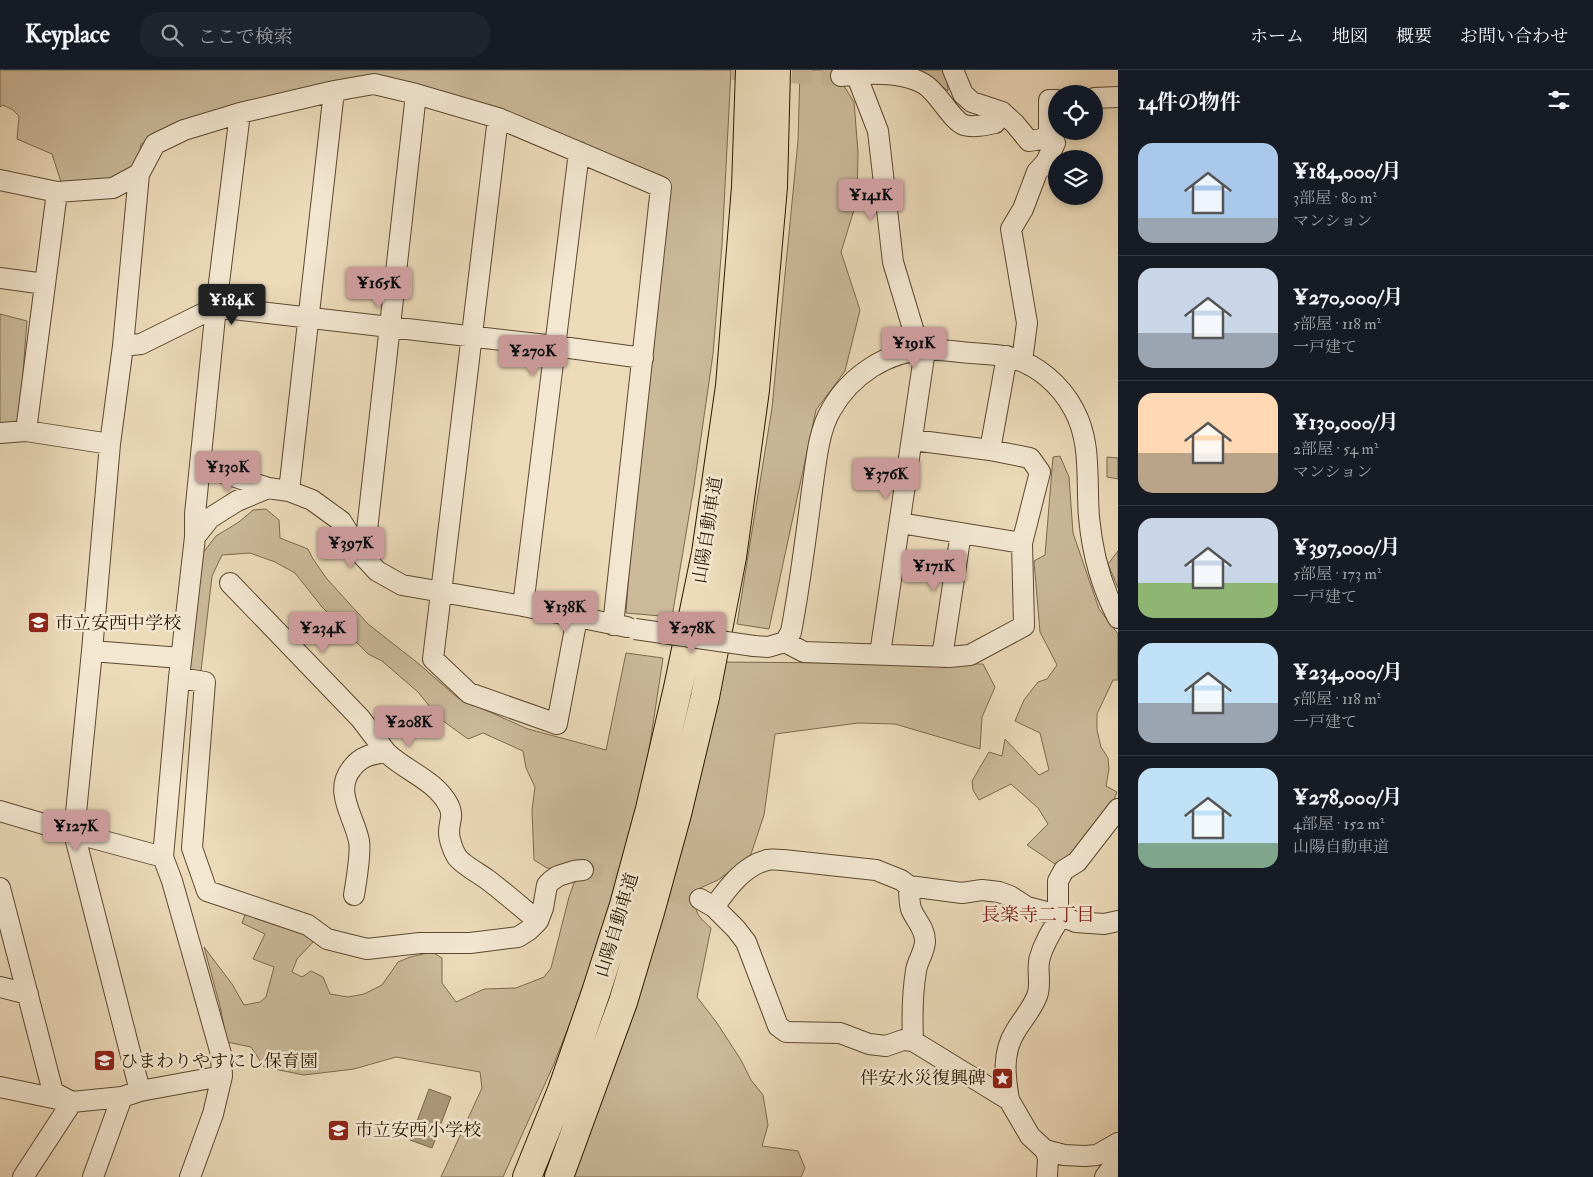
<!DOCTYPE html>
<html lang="ja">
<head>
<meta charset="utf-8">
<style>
	body { margin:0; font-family:"IM FELL Double Pica","Noto Serif JP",serif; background:#20242c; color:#f1f3f6; height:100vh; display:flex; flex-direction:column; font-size:19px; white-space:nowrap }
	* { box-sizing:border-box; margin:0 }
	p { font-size:16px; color:#9ea1a6 }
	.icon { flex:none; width:28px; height:28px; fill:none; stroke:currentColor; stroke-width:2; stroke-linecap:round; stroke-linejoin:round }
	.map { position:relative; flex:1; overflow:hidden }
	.side { display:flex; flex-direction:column; background:#171b24; width:475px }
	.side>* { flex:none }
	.buttons { position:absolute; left:1048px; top:15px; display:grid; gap:10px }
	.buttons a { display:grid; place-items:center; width:55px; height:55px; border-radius:50%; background:#171b24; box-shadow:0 2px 8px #0003; font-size:25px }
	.price { position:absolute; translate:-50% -42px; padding:0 11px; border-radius:5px; background:#c59692; color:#111; font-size:16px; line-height:32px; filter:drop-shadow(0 1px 2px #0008) }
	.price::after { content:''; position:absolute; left:50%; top:30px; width:15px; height:11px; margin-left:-8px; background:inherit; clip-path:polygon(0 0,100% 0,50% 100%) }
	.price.selected { background:#222; color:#fff }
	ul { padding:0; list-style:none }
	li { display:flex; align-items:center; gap:15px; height:125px; padding:0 20px }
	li+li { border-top:1px solid #363941 }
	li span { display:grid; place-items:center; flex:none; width:140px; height:100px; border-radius:15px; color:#555 }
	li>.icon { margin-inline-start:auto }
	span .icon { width:60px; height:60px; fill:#fffc; stroke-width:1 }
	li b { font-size:21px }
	h2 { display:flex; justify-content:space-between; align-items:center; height:60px; padding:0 20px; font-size:21px }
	header { display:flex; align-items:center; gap:30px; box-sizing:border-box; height:70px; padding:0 25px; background:#171b24; border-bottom:1px solid #363941 }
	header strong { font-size:24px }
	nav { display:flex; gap:28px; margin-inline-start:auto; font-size:18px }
	.search { width:350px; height:45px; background:#20242c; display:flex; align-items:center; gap:12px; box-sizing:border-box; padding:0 18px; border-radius:20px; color:#9ea1a6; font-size:19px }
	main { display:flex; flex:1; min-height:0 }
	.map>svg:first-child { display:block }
</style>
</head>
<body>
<header>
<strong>Keyplace</strong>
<div class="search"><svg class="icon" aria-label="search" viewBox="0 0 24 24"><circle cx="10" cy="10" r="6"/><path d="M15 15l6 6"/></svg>ここで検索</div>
<nav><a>ホーム</a><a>地図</a><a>概要</a><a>お問い合わせ</a></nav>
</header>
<main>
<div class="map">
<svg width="1118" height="1107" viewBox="0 0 1118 1107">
	<rect width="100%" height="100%" fill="#ecdab9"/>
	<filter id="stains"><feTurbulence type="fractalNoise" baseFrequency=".004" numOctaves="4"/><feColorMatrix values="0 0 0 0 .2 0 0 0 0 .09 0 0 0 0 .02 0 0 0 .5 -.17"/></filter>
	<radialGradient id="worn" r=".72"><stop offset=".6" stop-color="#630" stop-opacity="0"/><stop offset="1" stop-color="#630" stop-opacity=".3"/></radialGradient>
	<!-- green -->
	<path fill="#cbb99a" stroke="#7c684d" d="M 0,0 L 731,0 L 722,175 L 713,284 L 694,416 L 672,547 L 626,543 L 644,290 L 665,117 L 379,11 L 167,60 L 141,74 L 136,100 L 113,113 L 61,112 L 52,84 L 17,69 L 19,46 L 13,40 L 3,35 L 0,37 Z
		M 800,0 L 834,0 L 854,32 L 858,82 L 857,130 L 841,182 L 860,240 L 845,301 L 816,340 L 769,559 L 737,554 L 772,338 L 798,71 Z
		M 890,0 L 946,0 L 948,21 L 936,12 Z
		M 0,244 L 27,251 L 19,353 L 0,354 Z
		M 1060,386 L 1069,407 L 1073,463 L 1099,539 L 1118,564 L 1118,610 L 1113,610 L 1097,644 L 1097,660 L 1101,677 L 1108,688 L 1109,699 L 1106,716 L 1117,722 L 1111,737 L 1061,798 L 1027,775 L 1048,754 L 1038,738 L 1011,714 L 979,730 L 973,720 L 972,711 L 989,682 L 1002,686 L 1005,669 L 1039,705 L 1049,700 L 1040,663 L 1015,651 L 1024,630 L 1038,612 L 1047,609 L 1057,595 L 1040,562 L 1034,491 L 1045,485 L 1053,387 Z
		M 1107,387 L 1118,388 L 1118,409 L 1107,407 Z
		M 266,439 L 279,450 L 280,468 L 308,479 L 313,489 L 327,509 L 368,554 L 419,594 L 458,628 L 528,659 L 606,680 L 626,583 L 663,588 L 646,700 L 627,796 L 597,885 L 553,996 L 503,1107 L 441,1107 L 482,1018 L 480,1002 L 396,987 L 354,999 L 304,1005 L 264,997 L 251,977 L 227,972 L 220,936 L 204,877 L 232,914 L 244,935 L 260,932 L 266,927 L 274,897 L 253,889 L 265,864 L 242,853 L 246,842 L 281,851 L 316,869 L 297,889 L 292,902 L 302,907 L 311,901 L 323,907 L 330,924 L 348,927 L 364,924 L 382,915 L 398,892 L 410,887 L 432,882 L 442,888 L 442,913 L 456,932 L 484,919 L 516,918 L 544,907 L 551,898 L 569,827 L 580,796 L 563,794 L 556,799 L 547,798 L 534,790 L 532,740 L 535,717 L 526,698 L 523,681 L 483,663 L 468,669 L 439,648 L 418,622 L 382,591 L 368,584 L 322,537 L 295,503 L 275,492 L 250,483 L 222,485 L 212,506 L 201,601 L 187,600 L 202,484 L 216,466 L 239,452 L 253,440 Z
		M 1118,481 L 1118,518 L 1108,494 Z
		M 716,592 L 983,594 L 995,617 L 982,647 L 980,679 L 895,654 L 858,653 L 775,664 L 764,745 L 751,784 L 740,794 L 718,810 L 698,819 C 693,840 695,844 711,858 L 697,927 L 717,953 L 741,990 L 751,1010 L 763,1025 L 768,1055 L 762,1076 L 798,1081 L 805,1098 L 801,1107 L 568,1107 Z"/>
	<!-- water -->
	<path fill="#ab987a" stroke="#786549" d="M 429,1019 L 451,1027 L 432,1078 L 410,1070 Z"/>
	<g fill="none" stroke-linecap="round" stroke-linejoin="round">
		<!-- minor-tunnel -->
		<path stroke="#c6b394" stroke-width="20" stroke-dasharray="20 10" stroke-linecap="butt" d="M 732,0 L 841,6
			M 583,800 L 700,829"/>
		<defs>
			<path id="minor" d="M 953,0 L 963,24 L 972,32 L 1002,42 L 1015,54 L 1029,71 L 1042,69 L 1049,64 L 1049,30 L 1056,30
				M 856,4 L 878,61 L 893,192 L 914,262 L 925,280 L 880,584
				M 841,6 C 865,3 902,1 924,14 C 939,23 951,50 964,55 C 973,58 986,55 995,53 L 1002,42
				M 1094,28 L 1118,27
				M 498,48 L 433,589 L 469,623 L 557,654 L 577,548
				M 139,104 L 123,276 L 110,374 L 92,581 L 74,763 L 140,1021
				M 0,110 L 57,122 L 113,118 L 139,104 L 155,74 L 184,60 L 240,43 L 334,21 L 374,14 L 416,24 L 498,48 L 661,117 L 613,555
				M 0,208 L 45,214
				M 123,276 L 141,274 L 216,237 L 555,276 L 643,288
				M 1022,291 L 1027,253 L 1011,159 L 1023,139 L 1037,102 L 1046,92 L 1055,73 L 1049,64
				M 26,361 L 57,122
				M 0,363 L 26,361 L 110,374
				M 990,380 L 1007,286
				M 200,395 L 268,418
				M 289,421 L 334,21
				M 900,453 L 1022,473
				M 195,467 L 210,448 L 237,431 L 268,418 L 289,421 L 312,430 L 341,451 L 364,487 L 377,501 L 402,515 L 523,536 L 627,557
				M 364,487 L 416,24
				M 230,513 L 360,648 L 386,682
				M 523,536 L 579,82
				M 785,572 L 804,582 L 949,587 L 970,585 L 1024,556 L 1022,473 L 1040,402 L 1030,388 L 990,380 L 913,370
				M 754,576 L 768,577 L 785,572 L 791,562 C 800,515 806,467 812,420 C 816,394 818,362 831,340 C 850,306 887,281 926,280 C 941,279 956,282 971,283 C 983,284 997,284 1008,287 C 1036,293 1061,315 1074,340 C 1092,373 1086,411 1089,447 C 1092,481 1102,518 1118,548
				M 92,581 L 181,588
				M 942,587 L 961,463
				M 179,608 L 205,612 L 192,778 L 207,821 L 308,855 L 327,869 L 367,879 L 420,873 L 470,873 L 518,867 L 529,860 L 538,851 L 543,838 L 547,815 L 551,811 L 558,806 L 574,801 L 583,800
				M 1118,739 L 1077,792 L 1064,800 L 1058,811 L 1058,840 L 1061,846 L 1076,852 L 1104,854 L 1118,851
				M 0,741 L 74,763 L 163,787
				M 909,816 C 909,824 909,832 911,839 C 916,851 925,858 925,871 C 925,882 917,891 916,901 C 912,925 912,947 913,971
				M 0,818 L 53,1022 L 72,1032
				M 354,825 C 356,813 361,781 359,771 C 354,746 333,721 352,698 C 361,686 372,684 386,682 C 405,701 436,710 449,736 C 454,747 449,751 449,762 C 449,769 453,781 457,787 C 463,795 480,804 488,810 C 505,823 521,837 538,851
				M 700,829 L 714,837 L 736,859 L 746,872 L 778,956 L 786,962 L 840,963 L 869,974 L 886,976 L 903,970 L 913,971 L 1009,1030 L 1030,1066 L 1045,1080 L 1064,1085 L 1085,1086 L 1097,1085 L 1118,1073
				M 714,837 C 727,819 743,796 767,790 C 772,789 778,790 783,790 L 876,800 L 901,810 L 909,816 L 962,823 L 982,820 L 999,822 L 1010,826 L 1027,837 L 1061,846 C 1053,859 1044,872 1040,887 C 1036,899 1042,913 1037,926 C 1032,939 1022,950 1015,962 C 1002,983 1005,1006 1009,1030
				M 0,917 L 28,924
				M 0,1017 L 72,1032 L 122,1027 L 140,1021 L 222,1006
				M 1045,1080 L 1048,1088 L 1047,1107
				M 23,1107 L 72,1032
				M 93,1107 L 122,1027
				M 190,1107 L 213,1044 L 222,1006 L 221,984 L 172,811 L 163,787 L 179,608 L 195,467 L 195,444 L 216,237 L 240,43
				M 1105,1107 L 1118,1090"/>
			<path id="highway" d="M 527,1107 L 562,1020 L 596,922 L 624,835 L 650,739 L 678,618 L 706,483 L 730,316 L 746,117 L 750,0
				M 559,1107 L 623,932 L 650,842 L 677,744 L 705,627 L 732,487 L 755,320 L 773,117 L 776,0"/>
		</defs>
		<!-- minor casing -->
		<use href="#minor" stroke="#5c482e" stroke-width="22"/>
		<!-- highway casing -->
		<use href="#highway" stroke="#2c1800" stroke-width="30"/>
		<!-- minor -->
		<use href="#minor" stroke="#f3e7d2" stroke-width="20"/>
		<!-- highway -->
		<use href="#highway" stroke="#ecdab9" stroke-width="28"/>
		<defs>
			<path id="minor-bridge" d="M 635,559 L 754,576"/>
		</defs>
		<!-- minor-bridge casing -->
		<use href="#minor-bridge" stroke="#5c482e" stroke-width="22" stroke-linecap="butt"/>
		<!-- minor-bridge -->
		<use href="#minor-bridge" stroke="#f3e7d2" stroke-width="20"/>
	</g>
	<!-- icons -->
	<defs>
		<symbol id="school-square" viewBox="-11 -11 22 22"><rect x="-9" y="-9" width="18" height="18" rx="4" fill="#8f2418" stroke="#f3e7d2"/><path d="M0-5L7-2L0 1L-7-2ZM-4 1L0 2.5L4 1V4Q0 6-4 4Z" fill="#fff"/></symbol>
		<symbol id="sight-square" viewBox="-11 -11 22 22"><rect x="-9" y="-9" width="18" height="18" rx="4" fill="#8f2418" stroke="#f3e7d2"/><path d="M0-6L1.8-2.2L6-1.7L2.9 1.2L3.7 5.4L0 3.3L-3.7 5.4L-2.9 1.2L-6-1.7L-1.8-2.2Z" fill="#fff"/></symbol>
	</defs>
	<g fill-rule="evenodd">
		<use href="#school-square" x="26" y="540" width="25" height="25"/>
		<use href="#school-square" x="92" y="978" width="25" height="25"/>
		<use href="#sight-square" x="990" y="996" width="25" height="25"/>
		<use href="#school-square" x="326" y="1048" width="25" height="25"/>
	</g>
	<g text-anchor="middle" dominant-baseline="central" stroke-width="5" stroke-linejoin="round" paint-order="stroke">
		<!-- street labels -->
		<g font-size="18" fill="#2c1800" stroke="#f3e7d2">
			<text transform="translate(708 460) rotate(-81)">山陽自動車道</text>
			<text transform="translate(617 855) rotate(-73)">山陽自動車道</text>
		</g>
		<!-- poi labels -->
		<g font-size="18" fill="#2c1800" stroke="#f3e7d2" text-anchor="start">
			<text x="55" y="553">市立安西中学校</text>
			<text x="120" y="991">ひまわりやすにし保育園</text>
			<text x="986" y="1008" text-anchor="end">伴安水災復興碑</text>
			<text x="355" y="1060">市立安西小学校</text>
		</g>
		<!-- neighbourhood labels -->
		<g font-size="19" fill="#7a1f14" stroke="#f3e7d2">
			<text x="1038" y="845">長楽寺二丁目</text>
		</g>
	</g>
	<rect width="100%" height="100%" filter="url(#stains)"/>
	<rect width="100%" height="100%" fill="url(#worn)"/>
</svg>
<div class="buttons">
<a><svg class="icon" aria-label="locate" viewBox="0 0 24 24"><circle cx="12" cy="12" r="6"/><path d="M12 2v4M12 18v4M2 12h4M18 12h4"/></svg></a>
<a><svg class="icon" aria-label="layers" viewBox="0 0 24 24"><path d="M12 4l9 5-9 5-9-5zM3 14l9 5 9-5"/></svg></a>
</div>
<b class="price" style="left:871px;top:151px">¥141K</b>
<b class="price" style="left:379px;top:239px">¥165K</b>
<b class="price selected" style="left:232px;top:256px">¥184K</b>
<b class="price" style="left:914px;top:299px">¥191K</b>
<b class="price" style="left:533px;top:307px">¥270K</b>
<b class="price" style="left:228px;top:423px">¥130K</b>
<b class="price" style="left:886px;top:430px">¥376K</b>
<b class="price" style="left:351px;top:499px">¥397K</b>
<b class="price" style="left:934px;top:522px">¥171K</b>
<b class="price" style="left:565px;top:563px">¥138K</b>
<b class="price" style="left:323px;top:584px">¥234K</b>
<b class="price" style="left:692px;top:584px">¥278K</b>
<b class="price" style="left:409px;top:678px">¥208K</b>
<b class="price" style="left:76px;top:782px">¥127K</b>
</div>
<section class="side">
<h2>14件の物件<svg class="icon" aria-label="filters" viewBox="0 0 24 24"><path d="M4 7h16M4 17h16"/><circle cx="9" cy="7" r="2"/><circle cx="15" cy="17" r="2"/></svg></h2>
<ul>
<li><span style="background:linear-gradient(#a9c7e8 75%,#9aa5b1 0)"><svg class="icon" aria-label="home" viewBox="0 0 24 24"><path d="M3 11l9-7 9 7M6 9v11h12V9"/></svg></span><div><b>¥184,000/月</b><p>3部屋 · 80 m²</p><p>マンション</p></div></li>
<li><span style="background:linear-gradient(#c9d6e8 65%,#9aa5b1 0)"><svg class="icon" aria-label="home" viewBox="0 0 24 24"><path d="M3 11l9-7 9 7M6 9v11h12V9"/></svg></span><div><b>¥270,000/月</b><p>5部屋 · 118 m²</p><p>一戸建て</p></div></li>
<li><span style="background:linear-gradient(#ffd9b3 60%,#b9a48a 0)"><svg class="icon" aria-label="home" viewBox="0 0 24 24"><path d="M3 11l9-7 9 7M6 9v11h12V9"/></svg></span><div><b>¥130,000/月</b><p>2部屋 · 54 m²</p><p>マンション</p></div></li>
<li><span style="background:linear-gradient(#c9d6e8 65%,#8fb573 0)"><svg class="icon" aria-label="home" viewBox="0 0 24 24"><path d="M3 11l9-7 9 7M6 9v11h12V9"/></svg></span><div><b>¥397,000/月</b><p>5部屋 · 173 m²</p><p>一戸建て</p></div></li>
<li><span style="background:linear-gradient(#bfe0f5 60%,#9aa5b1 0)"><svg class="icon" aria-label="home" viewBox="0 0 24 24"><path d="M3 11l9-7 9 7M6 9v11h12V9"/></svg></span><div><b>¥234,000/月</b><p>5部屋 · 118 m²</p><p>一戸建て</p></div></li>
<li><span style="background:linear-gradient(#bfe0f5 75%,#7fa58c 0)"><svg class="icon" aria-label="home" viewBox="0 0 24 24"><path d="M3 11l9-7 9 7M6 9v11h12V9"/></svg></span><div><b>¥278,000/月</b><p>4部屋 · 152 m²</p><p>山陽自動車道</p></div></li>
</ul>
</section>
</main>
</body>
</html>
